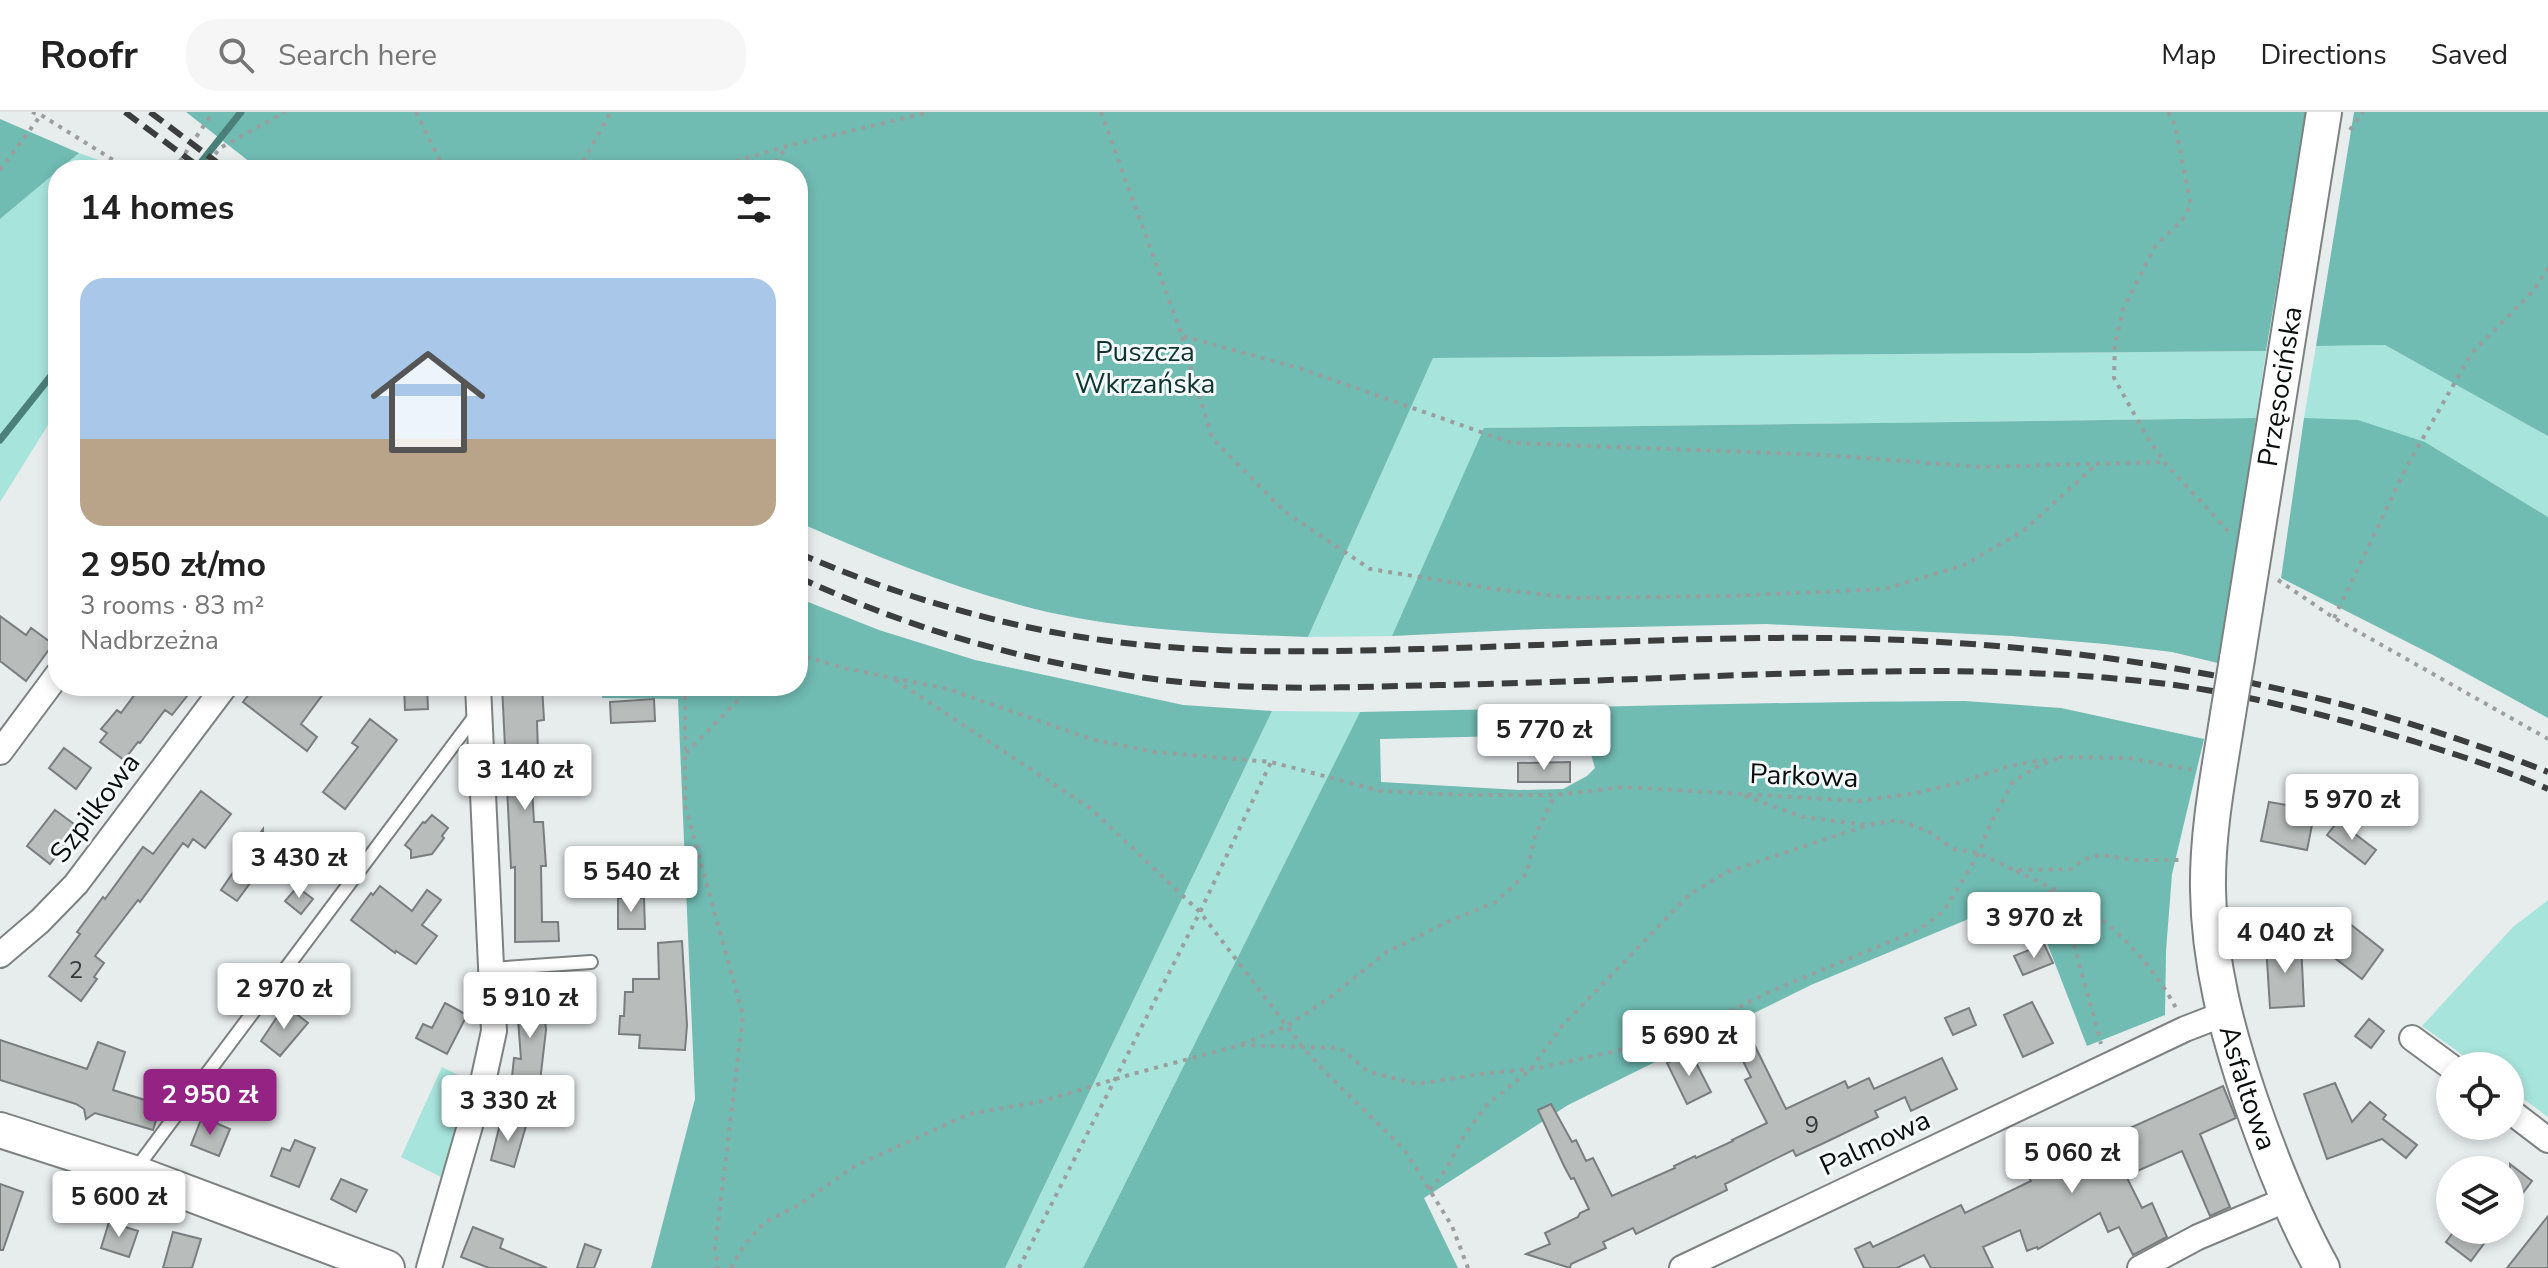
<!DOCTYPE html>
<html lang="en">
<head>
<meta charset="utf-8">
<style>
	body { margin:0; font-family:"Nunito Sans",sans-serif; background:#f6f6f6; color:#222; height:100vh; display:flex; flex-direction:column; font-size:30px; white-space:nowrap }
	* { box-sizing:border-box; margin:0 }
	p { font-size:26px; color:#767676 }
	.icon { flex:none; width:44px; height:44px; fill:none; stroke:currentColor; stroke-width:2; stroke-linecap:round; stroke-linejoin:round }
	.map { position:relative; flex:1; overflow:hidden }
	.sheet { position:absolute; left:48px; top:48px; width:760px; height:536px; display:flex; flex-direction:column; background:#fff; border-radius:32px; box-shadow:0 4px 12px #0003 }
	.sheet>* { flex:none }
	.buttons { position:absolute; left:2436px; top:940px; display:grid; gap:16px }
	.buttons a { display:grid; place-items:center; width:88px; height:88px; border-radius:50%; background:#fff; box-shadow:0 4px 12px #0003; font-size:40px }
	.price { position:absolute; translate:-50% -68px; padding:0 18px; border-radius:8px; background:#fff; color:#222; font-size:26px; line-height:52px; filter:drop-shadow(0 2px 4px #0008) }
	.price::after { content:''; position:absolute; left:50%; top:48px; width:24px; height:18px; margin-left:-12px; background:inherit; clip-path:polygon(0 0,100% 0,50% 100%) }
	.price.current { background:#942383; color:#fff }
	ul { padding:0; list-style:none }
	li { display:grid; align-content:center; gap:16px; height:424px; padding:0 32px }
	li span { display:grid; place-items:center; height:248px; border-radius:24px; color:#555 }
	li>.icon { margin-inline-start:auto }
	span .icon { width:144px; height:144px; fill:#fffc; stroke-width:1 }
	li b { font-size:34px }
	h2 { display:flex; justify-content:space-between; align-items:center; height:96px; padding:0 32px; font-size:34px }
	header { display:flex; align-items:center; gap:48px; box-sizing:border-box; height:112px; padding:0 40px; background:#fff; border-bottom:2px solid #e0e0e0 }
	header strong { font-size:38px }
	nav { display:flex; gap:44px; margin-inline-start:auto; font-size:28px }
	.search { width:560px; height:72px; background:#f6f6f6; display:flex; align-items:center; gap:20px; box-sizing:border-box; padding:0 28px; border-radius:32px; color:#767676; font-size:30px }
	.map>svg:first-child { display:block }
</style>
</head>
<body>
<header>
<strong>Roofr</strong>
<div class="search"><svg class="icon" aria-label="search" viewBox="0 0 24 24"><circle cx="10" cy="10" r="6"/><path d="M15 15l6 6"/></svg>Search here</div>
<nav><a>Map</a><a>Directions</a><a>Saved</a></nav>
</header>
<div class="map">
<svg width="2548" height="1156" viewBox="0 0 2548 1156">
	<rect width="100%" height="100%" fill="#e7ecec"/>
	<!-- green -->
	<path fill="#a7e4db" d="M 79,41 L 126,58 L 58,58 Z
		M 58,58 L 58,297 L 0,390 L 0,107 Z
		M 2385,233 L 2548,324 L 2548,405 L 2425,330 L 2304,306 L 2316,234 Z
		M 2266,239 L 2256,306 L 1485,316 L 1392,524 L 1308,525 L 1433,246 Z
		M 1272,599 L 1360,600 L 1083,1156 L 1005,1156 Z
		M 2548,788 L 2548,1005 L 2510,977 L 2510,954 L 2478,954 L 2422,914 L 2513,815 Z
		M 442,955 L 472,970 L 445,1067 L 401,1045 Z"/>
	<!-- forest -->
	<path fill="#70bbb2" fill-rule="evenodd" d="M 186,0 L 2306,0 L 2266,239 L 1433,246 L 1308,525 C 1223,522 1135,519 1052,501 C 964,481 880,446 798,410 L 798,58 L 260,58 Z
		M 2354,0 L 2548,0 L 2548,324 L 2385,233 L 2316,234 Z
		M 0,7 L 79,41 L 0,107 Z
		M 2256,306 L 2222,552 L 2172,540 L 2105,532 L 2012,524 L 1766,512 L 1539,517 L 1392,524 L 1484,316 Z
		M 2304,306 L 2358,308 L 2425,330 L 2548,405 L 2548,606 L 2433,543 L 2281,466 Z
		M 798,486 L 879,518 L 975,548 L 1183,593 L 1272,599 L 1005,1156 L 651,1156 L 695,987 L 678,587 L 602,586 L 603,574 L 798,574 Z
		M 1965,589 L 2061,596 L 2204,627 L 2172,762 L 2166,839 L 2165,903 L 2087,934 L 2028,782 L 1811,873 L 1568,993 L 1424,1086 L 1458,1156 L 1083,1156 L 1360,600 C 1562,596 1763,590 1965,589 ZM 1585,622 L 1595,656 L 1587,664 L 1563,677 L 1519,678 L 1381,670 L 1380,627 Z"/>
	<g fill="none" stroke-linecap="round" stroke-linejoin="round">
		<!-- stream -->
		<path stroke="#4b807a" stroke-width="7" d="M 195,58 L 241,0
			M 0,328 L 58,255"/>
	</g>
	<!-- building -->
	<path fill="#b8bdbc" stroke="#797d7d" stroke-width="2" d="M 0,504 L 26,523 L 31,516 L 53,532 L 26,569 L 0,549 Z
		M 141,574 L 195,574 L 172,603 L 165,598 L 140,631 L 138,630 L 124,648 L 100,630 L 107,621 L 101,617 L 117,598 L 121,601 Z
		M 255,574 L 329,574 L 301,612 L 317,625 L 307,639 L 243,590 Z
		M 404,574 L 427,574 L 428,597 L 405,598 Z
		M 502,574 L 542,574 L 544,608 L 537,609 L 538,642 L 530,642 L 534,710 L 543,710 L 546,754 L 541,754 L 542,810 L 558,810 L 559,829 L 515,830 L 515,755 L 511,756 Z
		M 654,587 L 655,609 L 611,611 L 610,590 Z
		M 370,607 L 397,628 L 345,697 L 323,680 L 358,635 L 352,631 Z
		M 64,636 L 91,656 L 76,677 L 49,656 Z
		M 1570,650 L 1570,670 L 1518,670 L 1518,651 Z
		M 201,679 L 231,702 L 205,736 L 193,727 L 188,735 L 183,731 L 140,790 L 138,788 L 95,844 L 104,851 L 94,865 L 97,867 L 81,889 L 49,864 L 80,822 L 77,820 L 103,785 L 105,787 L 143,735 L 153,742 Z
		M 2269,690 L 2315,698 L 2307,738 L 2261,729 Z
		M 55,698 L 78,715 L 50,752 L 27,734 Z
		M 432,703 L 448,716 L 442,724 L 444,726 L 432,742 L 411,746 L 411,738 L 405,733 L 423,710 L 425,711 Z
		M 2338,709 L 2376,738 L 2365,752 L 2327,723 Z
		M 263,717 L 264,752 L 237,789 L 221,778 Z
		M 380,774 L 412,799 L 427,778 L 441,788 L 422,813 L 437,824 L 416,852 L 396,839 L 395,841 L 351,808 L 371,781 L 373,783 Z
		M 297,775 L 313,787 L 301,802 L 285,789 Z
		M 618,786 L 644,786 L 645,817 L 618,817 Z
		M 2340,804 L 2383,838 L 2362,867 L 2318,833 Z
		M 682,829 L 687,913 L 685,938 L 639,936 L 640,923 L 619,922 L 620,904 L 624,904 L 625,880 L 633,880 L 633,867 L 659,867 L 658,831 Z
		M 2301,831 L 2304,894 L 2270,896 L 2266,833 Z
		M 2044,832 L 2053,851 L 2023,863 L 2014,844 Z
		M 543,879 L 546,918 L 539,978 L 511,974 L 514,946 L 521,947 L 516,880 Z
		M 2032,890 L 2053,931 L 2023,945 L 2004,903 Z
		M 445,891 L 467,903 L 447,942 L 416,926 L 423,912 L 432,916 Z
		M 285,893 L 308,911 L 280,944 L 261,929 Z
		M 1969,896 L 1976,913 L 1953,923 L 1945,906 Z
		M 2369,907 L 2384,919 L 2371,936 L 2355,924 Z
		M 0,928 L 87,957 L 98,930 L 125,940 L 113,978 L 161,993 L 153,1018 L 95,1001 L 86,1007 L 84,997 L 76,992 L 0,968 Z
		M 1753,930 L 1786,997 L 1845,969 L 1848,976 L 1869,966 L 1874,977 L 1942,946 L 1957,977 L 1911,999 L 1905,985 L 1875,999 L 1878,1005 L 1826,1030 L 1796,1044 L 1793,1038 L 1725,1072 L 1727,1078 L 1636,1122 L 1633,1116 L 1603,1130 L 1606,1136 L 1571,1152 L 1570,1156 L 1526,1142 L 1550,1132 L 1545,1121 L 1578,1105 L 1580,1101 L 1589,1097 L 1574,1066 L 1571,1067 L 1564,1054 L 1538,998 L 1551,992 L 1572,1030 L 1576,1028 L 1586,1049 L 1593,1046 L 1612,1084 L 1675,1056 L 1674,1054 L 1695,1044 L 1696,1046 L 1733,1029 L 1732,1028 L 1767,1011 L 1745,968 L 1751,965 L 1738,939 Z
		M 1690,939 L 1711,980 L 1687,992 L 1667,951 Z
		M 2335,971 L 2352,1010 L 2370,990 L 2386,1003 L 2383,1007 L 2417,1033 L 2406,1046 L 2382,1027 L 2327,1047 L 2304,982 Z
		M 2223,974 L 2236,1006 L 2200,1022 L 2230,1095 L 2210,1104 L 2182,1039 L 2126,1064 L 2142,1096 L 2152,1091 L 2167,1125 L 2133,1143 L 2119,1115 L 2108,1120 L 2100,1101 L 2038,1137 L 2037,1135 L 2027,1139 L 2020,1118 L 1983,1135 L 1993,1156 L 1931,1156 L 1924,1143 L 1897,1156 L 1864,1156 L 1855,1137 L 1870,1130 L 1873,1135 L 1961,1093 L 1965,1101 L 2031,1069 L 2028,1062 Z
		M 202,1005 L 230,1017 L 219,1044 L 191,1033 Z
		M 501,1008 L 526,1014 L 514,1055 L 491,1048 Z
		M 295,1028 L 315,1036 L 299,1075 L 271,1064 L 282,1036 L 290,1039 Z
		M 2510,1052 L 2532,1069 L 2510,1098 Z
		M 341,1067 L 367,1078 L 356,1100 L 331,1087 Z
		M 0,1072 L 23,1080 L 3,1138 L 0,1138 Z
		M 2548,1104 L 2548,1156 L 2507,1156 Z
		M 109,1110 L 138,1119 L 129,1145 L 101,1136 Z
		M 473,1115 L 503,1127 L 500,1136 L 547,1156 L 489,1156 L 461,1145 Z
		M 2455,1118 L 2494,1118 L 2471,1149 L 2446,1130 Z
		M 173,1120 L 201,1127 L 192,1156 L 163,1156 Z
		M 585,1132 L 601,1138 L 594,1156 L 577,1156 Z"/>
	<g fill="none" stroke-linecap="round" stroke-linejoin="round">
		<defs>
			<path id="lane" d="M 491,857 L 591,850
				M 140,1062 L 144,1046 L 170,1011 L 478,600"/>
			<path id="street" d="M 0,640 L 58,562
				M 0,843 L 40,809 L 76,772 L 225,574
				M 2412,926 L 2450,954
				M 2510,999 L 2548,1028
				M 429,1156 L 484,965 L 494,919 L 478,574
				M 1682,1156 L 2185,917 L 2224,902
				M 2140,1156 L 2198,1125 L 2288,1087"/>
			<g id="secondary">
				<path id="s1" d="M 2237,547 L 2324,0"/>
				<path id="s2" d="M 2228,602 C 2219,660 2207,719 2208,778 C 2209,851 2227,919 2250,987 C 2270,1045 2292,1102 2322,1156"/>
				<path d="M 0,1018 L 140,1063 L 387,1156"/>
			</g>
		</defs>
		<!-- lane casing -->
		<use href="#lane" stroke="#7d8281" stroke-width="16"/>
		<!-- street casing -->
		<use href="#street" stroke="#7d8281" stroke-width="28"/>
		<!-- secondary casing -->
		<use href="#secondary" stroke="#7d8281" stroke-width="38"/>
		<!-- path -->
		<path stroke="#9a9e9e" stroke-width="4" stroke-dasharray="4 6" stroke-linecap="butt" d="M 32,0 L 41,3 L 126,56 L 139,58
			M 416,0 L 438,45 L 450,58
			M 1101,0 L 1182,224 L 1302,257 L 1512,331 L 1825,343 L 1980,355 L 2164,350
			M 2168,0 L 2175,13 L 2191,93 L 2182,108 L 2156,133 L 2123,197 L 2115,232 L 2114,266 L 2147,325 L 2164,350 L 2229,420
			M 2350,18 L 2363,0
			M 0,58 L 41,3
			M 174,58 L 213,0
			M 203,58 L 220,36 L 285,0
			M 578,58 L 611,0
			M 707,58 L 787,34 L 930,0
			M 769,58 L 786,36
			M 1182,225 L 1212,326 L 1284,399 L 1370,457 L 1494,477 L 1574,486 L 1728,484 L 1885,477 L 1964,453 L 2023,419 L 2097,352
			M 2278,468 L 2334,506 L 2548,627
			M 2334,506 L 2406,356 L 2471,242 L 2534,178 L 2548,156
			M 798,539 L 807,545 L 844,556 L 948,577 L 1094,628 L 1155,640 L 1271,650 L 1381,679 L 1466,683 L 1555,683 L 1624,675 L 1859,689 L 1916,681 L 1958,671 L 2009,654 L 2050,647
			M 798,550 L 807,545
			M 895,568 L 1090,696 L 1200,800 L 1302,934 L 1325,960 L 1404,1037 L 1452,1114 L 1468,1156
			M 685,574 L 685,693 L 743,903 L 715,1137 L 718,1156
			M 686,641 L 746,580 L 756,574
			M 2059,645 L 2128,646 L 2193,658
			M 1745,684 L 1803,705 L 1868,713 L 1897,708 L 1928,719 L 1953,737 L 1979,741 L 2014,758 L 2071,757 L 2085,747 L 2101,743 L 2135,748 L 2182,748
			M 2016,759 C 2038,770 2063,780 2083,794 C 2120,818 2155,857 2176,896
			M 2050,778 L 2069,815 L 2101,932
			M 1242,932 L 1287,914 L 1332,884 L 1385,841 L 1447,810 L 1496,790 L 1527,761 L 1535,723 L 1555,683
			M 1430,1078 L 1447,1056 L 1465,1022 L 1487,993 L 1531,957 L 1562,914 L 1690,782 L 1727,760 L 1868,713
			M 731,1156 L 744,1133 L 764,1111 L 802,1091 L 853,1055 L 969,1002 L 1043,989 L 1129,963 L 1240,933 L 1340,936 L 1369,960 L 1417,972 L 1481,962 L 1539,956 L 1679,925 L 1769,880 L 1920,817 L 1944,799 L 1979,741 L 1989,715 L 2012,671 L 2034,656 L 2061,645
			M 1019,1156 L 1200,800 L 1271,650"/>
		<!-- lane -->
		<use href="#lane" stroke="#fff" stroke-width="12"/>
		<!-- street -->
		<use href="#street" stroke="#fff" stroke-width="24"/>
		<!-- secondary -->
		<use href="#secondary" stroke="#fff" stroke-width="34"/>
		<!-- rail -->
		<path stroke="#3c3e3e" stroke-width="6" stroke-dasharray="16 8" stroke-linecap="butt" d="M 125,0 L 203,58
			M 150,0 L 227,58
			M 798,441 C 902,486 1012,518 1125,531 C 1223,542 1321,540 1420,537 C 1536,534 1652,527 1768,526 C 2036,523 2299,561 2548,660
			M 798,465 C 917,521 1050,557 1181,570 C 1266,579 1354,575 1440,573 C 1601,570 1762,560 1923,559 C 2004,559 2086,562 2167,572 C 2251,583 2334,605 2416,630 C 2461,644 2505,658 2548,677"/>
		<defs>
			<path id="secondary-bridge" d="M 2228,602 L 2237,547"/>
		</defs>
		<!-- secondary-bridge casing -->
		<use href="#secondary-bridge" stroke="#7d8281" stroke-width="38" stroke-linecap="butt"/>
		<!-- secondary-bridge -->
		<use href="#secondary-bridge" stroke="#fff" stroke-width="34"/>
	</g>
	<g text-anchor="middle" dominant-baseline="central" stroke-width="6" stroke-linejoin="round" paint-order="stroke">
		<!-- number labels -->
		<g font-size="24" fill="#363939">
			<text x="76" y="858">2</text>
			<text x="1812" y="1013">9</text>
		</g>
		<!-- park labels -->
		<g font-size="28" fill="#103531" stroke="#f4faf9">
			<text x="1145" y="240">Puszcza<tspan x="1145" dy="32">Wkrzańska</tspan></text>
		</g>
		<!-- street labels -->
		<g font-size="28" fill="#0b0d0d" stroke="#f4faf9">
			<text stroke="none"><textPath href="#s1" startOffset="276">Przęsocińska</textPath></text>
			<text transform="translate(1804 664) rotate(2)">Parkowa</text>
			<text transform="translate(95 696) rotate(-53)">Szpilkowa</text>
			<text stroke="none"><textPath href="#s2" startOffset="380">Asfaltowa</textPath></text>
			<text transform="translate(1875 1031) rotate(-25)">Palmowa</text>
		</g>
	</g>
</svg>
<div class="buttons">
<a><svg class="icon" aria-label="locate" viewBox="0 0 24 24"><circle cx="12" cy="12" r="6"/><path d="M12 2v4M12 18v4M2 12h4M18 12h4"/></svg></a>
<a><svg class="icon" aria-label="layers" viewBox="0 0 24 24"><path d="M12 4l9 5-9 5-9-5zM3 14l9 5 9-5"/></svg></a>
</div>
<b class="price" style="left:1544px;top:660px">5 770 zł</b>
<b class="price" style="left:525px;top:700px">3 140 zł</b>
<b class="price" style="left:2352px;top:730px">5 970 zł</b>
<b class="price" style="left:299px;top:788px">3 430 zł</b>
<b class="price" style="left:631px;top:802px">5 540 zł</b>
<b class="price" style="left:2034px;top:848px">3 970 zł</b>
<b class="price" style="left:2285px;top:863px">4 040 zł</b>
<b class="price" style="left:284px;top:919px">2 970 zł</b>
<b class="price" style="left:530px;top:928px">5 910 zł</b>
<b class="price" style="left:1689px;top:966px">5 690 zł</b>
<b class="price current" style="left:210px;top:1025px">2 950 zł</b>
<b class="price" style="left:508px;top:1031px">3 330 zł</b>
<b class="price" style="left:2072px;top:1083px">5 060 zł</b>
<b class="price" style="left:119px;top:1127px">5 600 zł</b>
<section class="sheet">
<h2>14 homes<svg class="icon" aria-label="filters" viewBox="0 0 24 24"><path d="M4 7h16M4 17h16"/><circle cx="9" cy="7" r="2"/><circle cx="15" cy="17" r="2"/></svg></h2>
<ul>
<li><span style="background:linear-gradient(#a9c7e8 65%,#b9a48a 0)"><svg class="icon" aria-label="home" viewBox="0 0 24 24"><path d="M3 11l9-7 9 7M6 9v11h12V9"/></svg></span><div><b>2 950 zł/mo</b><p>3 rooms · 83 m²</p><p>Nadbrzeżna</p></div></li>
</ul>
</section>
</div>
</body>
</html>
